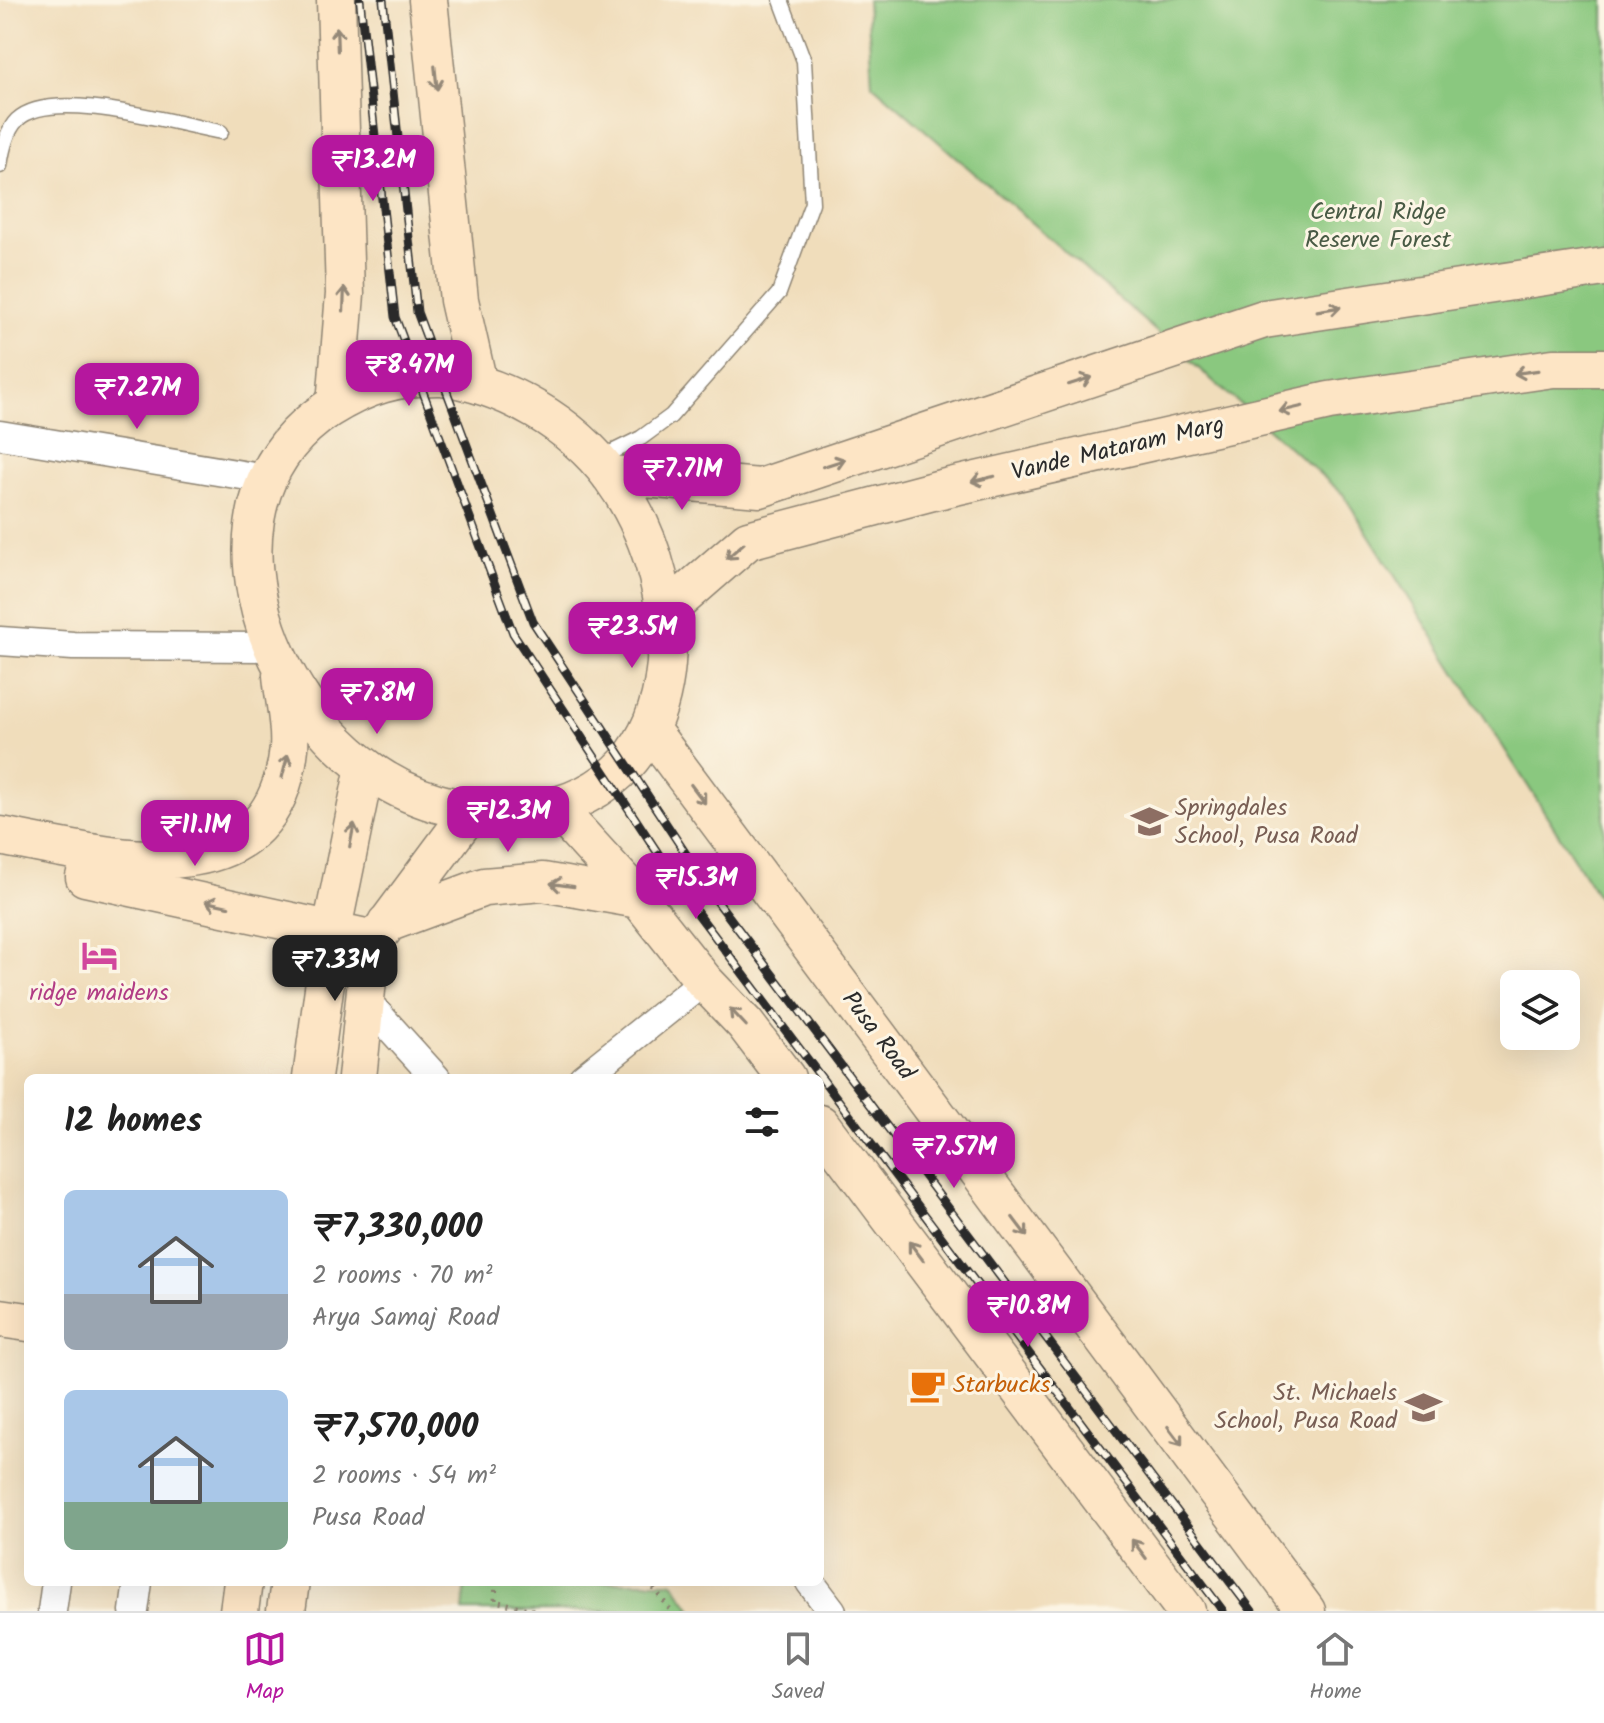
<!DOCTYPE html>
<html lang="en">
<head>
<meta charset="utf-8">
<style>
	body { margin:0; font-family:Kalam,sans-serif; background:#f6f6f6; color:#222; height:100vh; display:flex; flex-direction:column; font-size:30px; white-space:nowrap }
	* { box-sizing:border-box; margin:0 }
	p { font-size:26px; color:#767676 }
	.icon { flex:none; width:44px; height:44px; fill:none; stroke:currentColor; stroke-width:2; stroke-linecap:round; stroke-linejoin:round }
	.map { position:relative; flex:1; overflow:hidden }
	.side { position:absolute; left:24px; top:1074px; width:800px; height:512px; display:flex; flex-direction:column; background:#fff; border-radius:12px; box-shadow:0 8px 32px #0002 }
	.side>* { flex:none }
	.tools { position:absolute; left:1500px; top:970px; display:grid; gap:16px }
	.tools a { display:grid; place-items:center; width:80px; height:80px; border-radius:12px; background:#fff; box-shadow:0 8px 32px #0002; font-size:40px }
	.price { position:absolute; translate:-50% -68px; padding:0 18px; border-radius:16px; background:#b5179e; color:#fff; font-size:26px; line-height:52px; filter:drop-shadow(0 2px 4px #0008) }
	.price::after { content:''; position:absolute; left:50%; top:48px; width:24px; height:18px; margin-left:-12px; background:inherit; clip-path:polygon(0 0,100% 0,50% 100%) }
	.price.selected { background:#222; color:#fff }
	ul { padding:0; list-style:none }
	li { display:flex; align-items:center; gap:24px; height:200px; padding:0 40px }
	li span { display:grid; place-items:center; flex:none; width:224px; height:160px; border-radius:12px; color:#555 }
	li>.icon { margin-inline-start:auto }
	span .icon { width:96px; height:96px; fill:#fffc; stroke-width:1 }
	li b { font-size:34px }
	h2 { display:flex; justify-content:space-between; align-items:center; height:96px; padding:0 40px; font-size:34px }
	.dock { display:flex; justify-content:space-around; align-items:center; height:112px; border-top:2px solid #e0e0e0; background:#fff; font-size:22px; color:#767676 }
	.dock a { display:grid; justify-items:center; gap:4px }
	.dock .selected { color:#b5179e }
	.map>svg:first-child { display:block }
</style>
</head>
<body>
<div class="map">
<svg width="1604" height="1611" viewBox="0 0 1604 1611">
	<rect width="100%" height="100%" fill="#fcf5e5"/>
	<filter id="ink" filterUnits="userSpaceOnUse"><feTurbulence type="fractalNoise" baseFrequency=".0125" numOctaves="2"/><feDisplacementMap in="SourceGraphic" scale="16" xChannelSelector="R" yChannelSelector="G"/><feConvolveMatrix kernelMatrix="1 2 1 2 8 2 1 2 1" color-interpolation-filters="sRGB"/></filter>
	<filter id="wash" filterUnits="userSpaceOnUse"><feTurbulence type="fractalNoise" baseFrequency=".006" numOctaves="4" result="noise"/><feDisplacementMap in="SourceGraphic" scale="32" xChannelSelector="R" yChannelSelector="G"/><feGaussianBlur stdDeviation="1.8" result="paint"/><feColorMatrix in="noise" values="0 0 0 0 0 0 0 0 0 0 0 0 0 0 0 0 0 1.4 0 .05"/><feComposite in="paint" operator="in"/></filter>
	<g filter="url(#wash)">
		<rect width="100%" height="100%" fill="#f0ddbb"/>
		<!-- green -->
		<path fill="#8ac87f" stroke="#5a7a55" stroke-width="2" d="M 867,0 L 1604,0 L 1604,906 L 1343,494 L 872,84 Z
			M 466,1582 L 673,1582 L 693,1611 L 463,1611 Z"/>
	</g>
	<g filter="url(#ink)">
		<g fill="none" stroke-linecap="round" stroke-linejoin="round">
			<defs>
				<path id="lane" d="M 0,166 C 2,152 7,130 17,120 C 51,86 176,124 221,132
					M 598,459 L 641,438 L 671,416 L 779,293 L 812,203 L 804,61 L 781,0"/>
				<path id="street" d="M 0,435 L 266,479
					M 0,641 L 73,646 L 272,647
					M 366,1001 L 436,1078
					M 583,1078 L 704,981
					M 810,1582 L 832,1611
					M 52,1611 L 56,1582
					M 134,1611 L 138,1582"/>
				<path id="secondary" d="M 428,0 L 459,300 L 478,384
					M 442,376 C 507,386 571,423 611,476 C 697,593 697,802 513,813 C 463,815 408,799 368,769 C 258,689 194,498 328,409 C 364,386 399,375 442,376 Z
					M 336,404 L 345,294 L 336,0
					M 610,475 L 760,488 L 1264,319 L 1604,267
					M 663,614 L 748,540 L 937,490 L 1329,401 L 1553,368 L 1604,368
					M 651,731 L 1306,1611
					M 555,807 L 639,899 L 704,981 L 745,1024 L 786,1078
					M 0,836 C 104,855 273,906 289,748 C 291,725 284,698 282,675
					M 85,877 L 375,940
					M 387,923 L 484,887 L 543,882 L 639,899
					M 312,1078 L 332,929 L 365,767
					M 357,1078 L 368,970 L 375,940 L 471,811
					M 820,1124 L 1186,1611
					M 0,1318 L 28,1322
					M 239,1611 L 243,1582
					M 286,1611 L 290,1582"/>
			</defs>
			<!-- lane casing -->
			<use href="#lane" stroke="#8e8473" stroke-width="17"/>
			<!-- street casing -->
			<use href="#street" stroke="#8e8473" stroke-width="31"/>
			<!-- secondary casing -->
			<use href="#secondary" stroke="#8e8473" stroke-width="41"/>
			<!-- path -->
			<path stroke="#8e8473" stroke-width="5" stroke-dasharray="2 6" stroke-linecap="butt" d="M 496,1582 L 495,1601 L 537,1611
				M 649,1582 L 671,1611"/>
			<!-- lane -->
			<use href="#lane" stroke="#fff" stroke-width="14"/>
			<!-- street -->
			<use href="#street" stroke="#fff" stroke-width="28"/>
			<!-- secondary -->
			<use href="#secondary" stroke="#fde5c5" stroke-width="38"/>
			<defs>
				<path id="rail" d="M 360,0 L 395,317 L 513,633 L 698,914 L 1223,1611
					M 383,0 L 417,312 L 533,622 L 717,901 L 1252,1611"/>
			</defs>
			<!-- rail casing -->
			<use href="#rail" stroke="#2b2b2b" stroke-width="9"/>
			<!-- rail -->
			<use href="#rail" stroke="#fcf5e5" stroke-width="6" stroke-dasharray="18" stroke-linecap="butt"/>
		</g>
		<!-- one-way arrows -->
		<defs><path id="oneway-shaft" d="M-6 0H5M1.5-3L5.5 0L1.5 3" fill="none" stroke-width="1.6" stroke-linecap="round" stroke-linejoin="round" transform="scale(2)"/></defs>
		<g stroke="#948878">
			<use href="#oneway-shaft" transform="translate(337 39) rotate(-92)"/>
			<use href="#oneway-shaft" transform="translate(436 78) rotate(84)"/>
			<use href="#oneway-shaft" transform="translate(344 299) rotate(-88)"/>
			<use href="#oneway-shaft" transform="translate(1329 309) rotate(-9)"/>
			<use href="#oneway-shaft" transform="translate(1526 372) rotate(172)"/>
			<use href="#oneway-shaft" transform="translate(1080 381) rotate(-18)"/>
			<use href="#oneway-shaft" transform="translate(1291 409) rotate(167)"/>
			<use href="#oneway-shaft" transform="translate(834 463) rotate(-18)"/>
			<use href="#oneway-shaft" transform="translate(983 479) rotate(167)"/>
			<use href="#oneway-shaft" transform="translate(735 551) rotate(139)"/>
			<use href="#oneway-shaft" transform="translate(285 766) rotate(-76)"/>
			<use href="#oneway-shaft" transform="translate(698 794) rotate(53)"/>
			<use href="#oneway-shaft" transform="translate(352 835) rotate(-79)"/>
			<use href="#oneway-shaft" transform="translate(562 885) rotate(-172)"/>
			<use href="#oneway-shaft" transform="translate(217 904) rotate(-168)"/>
			<use href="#oneway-shaft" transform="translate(738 1017) rotate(-133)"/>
			<use href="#oneway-shaft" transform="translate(1020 1227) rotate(53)"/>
			<use href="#oneway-shaft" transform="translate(916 1251) rotate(-127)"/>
			<use href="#oneway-shaft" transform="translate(1175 1436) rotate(53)"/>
			<use href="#oneway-shaft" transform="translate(1139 1549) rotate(-127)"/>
		</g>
	</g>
	<!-- icons -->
	<defs>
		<symbol id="school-bare" viewBox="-9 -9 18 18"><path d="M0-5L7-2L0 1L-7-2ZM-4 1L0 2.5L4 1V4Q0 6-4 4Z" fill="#8d6e63" stroke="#fcf5e5" stroke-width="2.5" paint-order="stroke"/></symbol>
		<symbol id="hotel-bare" viewBox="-9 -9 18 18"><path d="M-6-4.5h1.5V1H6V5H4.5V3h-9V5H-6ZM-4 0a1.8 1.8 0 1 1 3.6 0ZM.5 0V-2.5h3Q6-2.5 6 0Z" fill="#d1479c" stroke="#fcf5e5" stroke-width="2.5" paint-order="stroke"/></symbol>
		<symbol id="cafe-bare" viewBox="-9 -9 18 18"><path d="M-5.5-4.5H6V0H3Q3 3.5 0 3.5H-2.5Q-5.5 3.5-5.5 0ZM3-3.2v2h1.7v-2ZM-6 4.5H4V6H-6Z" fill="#e8710a" stroke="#fcf5e5" stroke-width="2.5" paint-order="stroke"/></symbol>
	</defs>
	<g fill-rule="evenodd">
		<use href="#school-bare" x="1124" y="796" width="51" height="51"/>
		<use href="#hotel-bare" x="74" y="930" width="51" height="51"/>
		<use href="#cafe-bare" x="902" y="1360" width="51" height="51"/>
		<use href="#school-bare" x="1398" y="1382" width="51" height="51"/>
	</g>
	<g text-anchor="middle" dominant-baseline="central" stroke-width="6" stroke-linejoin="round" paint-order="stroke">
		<!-- park labels -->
		<g font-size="24" fill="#485a44" stroke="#fcf5e5">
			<text x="1378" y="212">Central Ridge<tspan x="1378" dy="28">Reserve Forest</tspan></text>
		</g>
		<!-- street labels -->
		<g font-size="24" fill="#2b2b2b" stroke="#fcf5e5">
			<text transform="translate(1118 449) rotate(-13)">Vande Mataram Marg</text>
			<text transform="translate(878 1036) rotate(53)">Pusa Road</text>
		</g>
		<!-- education labels -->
		<g font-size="24" fill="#785e54" stroke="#fcf5e5" text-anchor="start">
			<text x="1175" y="808">Springdales<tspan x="1175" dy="28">School, Pusa Road</tspan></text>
			<text x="1397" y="1393" text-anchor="end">St. Michaels<tspan x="1397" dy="28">School, Pusa Road</tspan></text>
		</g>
		<!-- hotel labels -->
		<g font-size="24" fill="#b23c85" stroke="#fcf5e5">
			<text x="99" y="993">ridge maidens</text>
		</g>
		<!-- food labels -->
		<g font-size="24" fill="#c56008" stroke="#fcf5e5" text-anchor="start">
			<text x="953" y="1385">Starbucks</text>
		</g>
	</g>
</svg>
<div class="tools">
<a><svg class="icon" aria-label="layers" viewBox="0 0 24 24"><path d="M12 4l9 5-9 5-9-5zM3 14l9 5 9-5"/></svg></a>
</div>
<b class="price" style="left:373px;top:203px">₹13.2M</b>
<b class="price" style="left:409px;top:408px">₹8.47M</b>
<b class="price" style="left:137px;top:431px">₹7.27M</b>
<b class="price" style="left:682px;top:512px">₹7.71M</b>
<b class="price" style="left:632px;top:670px">₹23.5M</b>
<b class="price" style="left:377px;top:736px">₹7.8M</b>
<b class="price" style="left:508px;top:854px">₹12.3M</b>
<b class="price" style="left:195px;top:868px">₹11.1M</b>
<b class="price" style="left:696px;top:921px">₹15.3M</b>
<b class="price selected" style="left:335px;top:1003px">₹7.33M</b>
<b class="price" style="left:954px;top:1190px">₹7.57M</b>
<b class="price" style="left:1028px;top:1349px">₹10.8M</b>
<section class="side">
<h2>12 homes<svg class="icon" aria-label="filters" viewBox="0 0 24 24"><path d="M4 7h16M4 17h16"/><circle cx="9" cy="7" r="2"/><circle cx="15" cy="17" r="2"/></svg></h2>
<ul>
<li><span style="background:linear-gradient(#a9c7e8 65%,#9aa5b1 0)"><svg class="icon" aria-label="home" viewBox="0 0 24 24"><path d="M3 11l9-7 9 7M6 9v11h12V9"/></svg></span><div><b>₹7,330,000</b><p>2 rooms · 70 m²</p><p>Arya Samaj Road</p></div></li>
<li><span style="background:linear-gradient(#a9c7e8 70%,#7fa58c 0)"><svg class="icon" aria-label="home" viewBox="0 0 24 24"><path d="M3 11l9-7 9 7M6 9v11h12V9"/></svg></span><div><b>₹7,570,000</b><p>2 rooms · 54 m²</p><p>Pusa Road</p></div></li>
</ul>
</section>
</div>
<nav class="dock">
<a class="selected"><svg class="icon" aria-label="map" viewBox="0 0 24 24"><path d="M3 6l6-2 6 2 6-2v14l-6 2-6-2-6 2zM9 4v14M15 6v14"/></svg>Map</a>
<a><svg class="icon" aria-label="saved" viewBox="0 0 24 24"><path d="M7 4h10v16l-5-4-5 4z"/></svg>Saved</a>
<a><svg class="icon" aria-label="home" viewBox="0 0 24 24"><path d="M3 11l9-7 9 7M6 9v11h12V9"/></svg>Home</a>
</nav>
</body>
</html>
